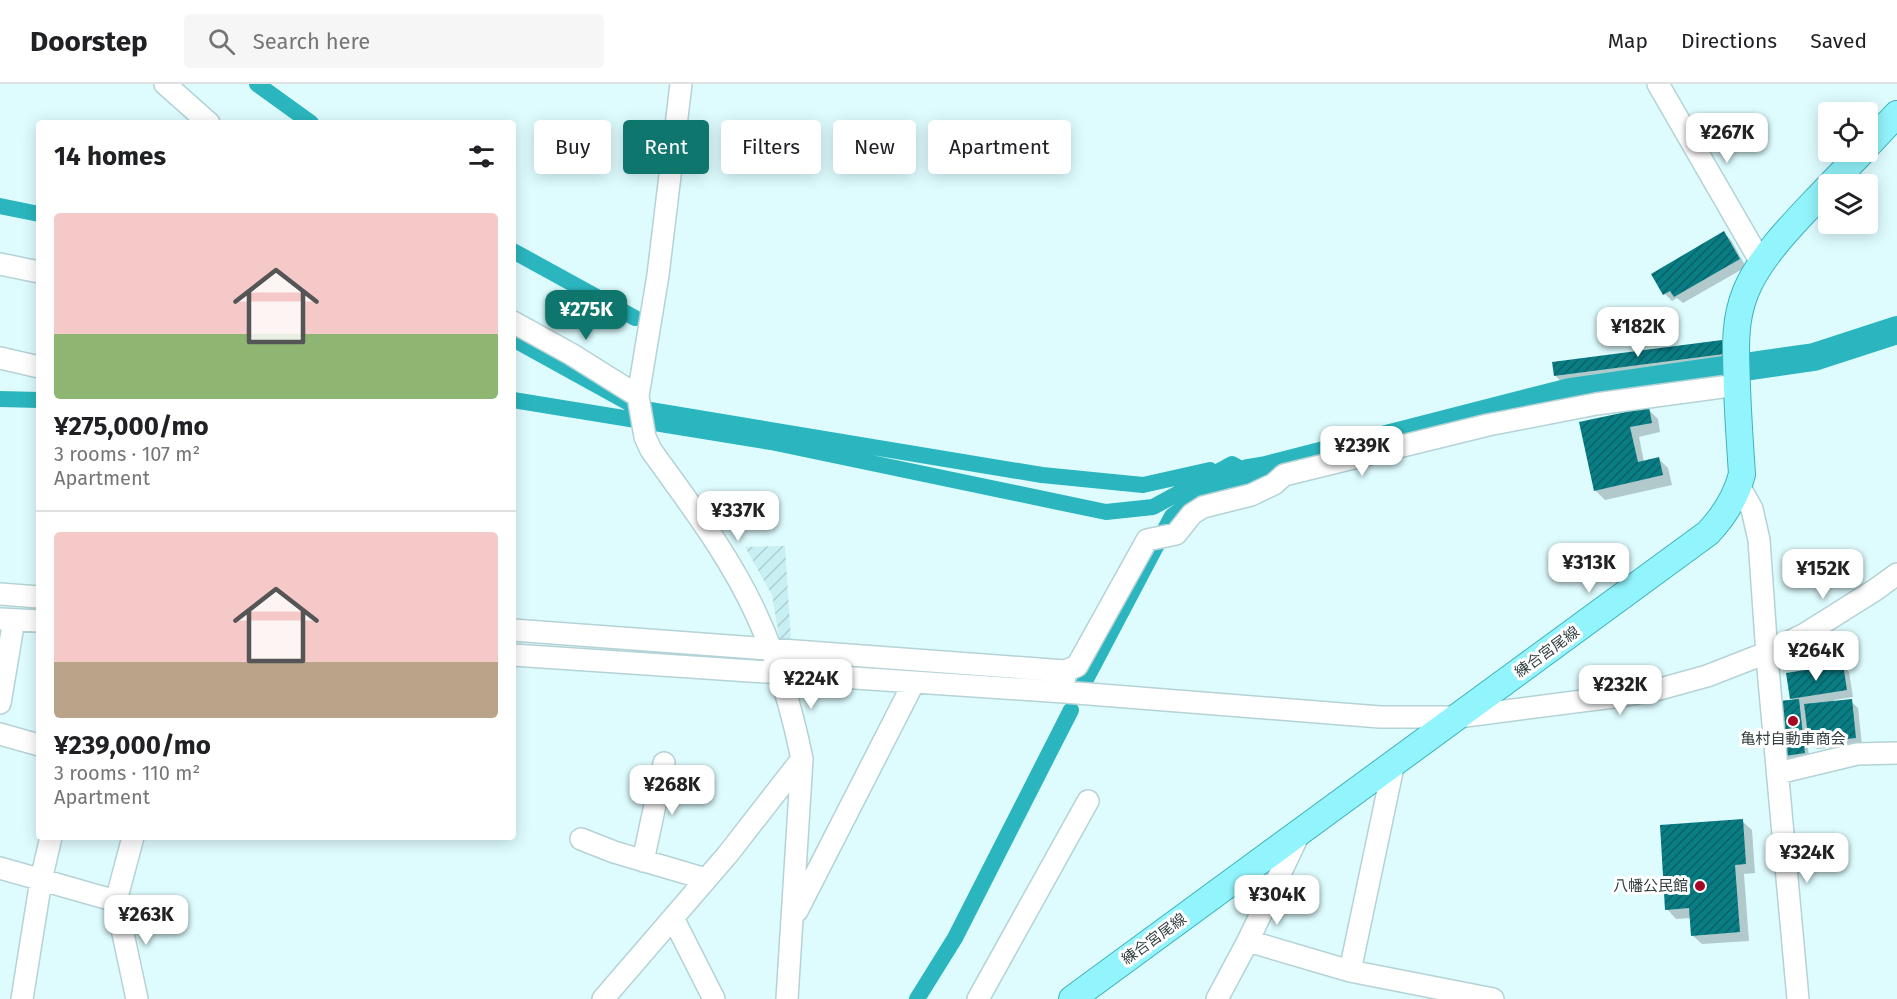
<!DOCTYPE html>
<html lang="en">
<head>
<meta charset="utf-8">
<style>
	body { margin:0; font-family:"Fira Sans","Noto Sans JP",sans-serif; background:#f6f6f6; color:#202124; height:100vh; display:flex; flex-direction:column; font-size:22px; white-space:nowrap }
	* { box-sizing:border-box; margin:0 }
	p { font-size:20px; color:#757577 }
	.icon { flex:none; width:33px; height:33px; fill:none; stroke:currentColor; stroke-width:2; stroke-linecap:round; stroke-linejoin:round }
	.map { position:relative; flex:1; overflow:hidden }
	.sheet { position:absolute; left:36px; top:36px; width:480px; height:720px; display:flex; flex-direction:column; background:#fff; border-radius:6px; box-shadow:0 3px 15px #0003 }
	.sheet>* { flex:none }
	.top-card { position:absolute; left:534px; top:36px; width:570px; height:54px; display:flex; gap:12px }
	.buttons { position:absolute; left:1818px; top:18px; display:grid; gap:12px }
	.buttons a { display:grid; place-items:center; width:60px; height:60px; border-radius:6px; background:#fff; box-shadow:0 3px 15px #0003; font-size:30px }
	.price { position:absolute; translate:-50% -51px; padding:0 14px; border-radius:12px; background:#fff; color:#222; font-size:20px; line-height:39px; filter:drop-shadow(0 2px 3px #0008) }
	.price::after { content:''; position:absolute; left:50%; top:36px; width:18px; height:14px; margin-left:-9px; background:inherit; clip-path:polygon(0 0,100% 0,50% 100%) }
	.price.current { background:#0f766e; color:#fff }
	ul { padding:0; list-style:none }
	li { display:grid; align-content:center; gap:12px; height:318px; padding:0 18px }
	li+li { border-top:2px solid #e0e0e0 }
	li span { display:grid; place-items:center; height:186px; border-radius:6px; color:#555 }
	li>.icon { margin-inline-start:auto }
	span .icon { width:108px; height:108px; fill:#fffc; stroke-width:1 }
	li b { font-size:26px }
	h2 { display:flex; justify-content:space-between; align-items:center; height:72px; padding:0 18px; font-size:26px }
	.chip { padding:0 21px; border-radius:6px; background:#fff; box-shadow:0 3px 15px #0003; font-size:21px; line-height:54px }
	.chip.current { background:#0f766e; color:#fff }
	header { display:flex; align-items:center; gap:36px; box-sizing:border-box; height:84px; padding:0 30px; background:#fff; border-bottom:2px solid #e0e0e0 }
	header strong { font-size:28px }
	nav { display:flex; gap:33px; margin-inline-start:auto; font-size:21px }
	.search { width:420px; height:54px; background:#f6f6f6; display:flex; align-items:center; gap:15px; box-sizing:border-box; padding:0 21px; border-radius:6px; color:#757577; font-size:22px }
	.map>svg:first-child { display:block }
</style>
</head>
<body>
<header>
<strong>Doorstep</strong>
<div class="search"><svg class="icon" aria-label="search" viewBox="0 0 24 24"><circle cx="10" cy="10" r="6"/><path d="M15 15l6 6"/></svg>Search here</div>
<nav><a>Map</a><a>Directions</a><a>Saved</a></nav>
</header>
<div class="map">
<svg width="1897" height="915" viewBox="0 0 1897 915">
	<defs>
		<pattern id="industrial-furrows" width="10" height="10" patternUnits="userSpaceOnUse" patternTransform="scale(1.5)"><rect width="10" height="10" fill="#c8eff2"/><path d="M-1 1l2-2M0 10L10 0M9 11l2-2" fill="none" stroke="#acced1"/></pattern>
		<pattern id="building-hatch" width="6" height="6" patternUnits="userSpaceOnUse" patternTransform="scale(1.5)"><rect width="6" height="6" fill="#097d84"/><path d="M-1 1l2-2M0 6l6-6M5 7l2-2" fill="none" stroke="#0a6268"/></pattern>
	</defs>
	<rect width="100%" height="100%" fill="#defcfe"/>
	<!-- industrial -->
	<path fill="url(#industrial-furrows)" d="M 785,462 L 791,558 L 780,558 L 772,511 L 745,463 Z"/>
	<!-- shadow -->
	<path fill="#0003" d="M 1724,149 L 1731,156 L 1746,183 L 1683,219 L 1677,214 L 1672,217 L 1665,210 Z
		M 1721,258 L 1728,265 L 1730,277 L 1562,299 L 1555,291 Z
		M 1648,325 L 1658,335 L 1660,348 L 1639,353 L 1644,378 L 1659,375 L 1668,384 L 1672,401 L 1605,416 L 1595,406 L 1581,340 Z
		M 1842,581 L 1849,588 L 1853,613 L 1834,616 L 1834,618 L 1851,617 L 1858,624 L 1862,661 L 1817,665 L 1807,655 L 1809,673 L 1790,676 L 1786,671 L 1794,617 L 1791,615 Z
		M 1742,737 L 1752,746 L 1755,789 L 1744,790 L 1749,857 L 1702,860 L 1692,851 L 1691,834 L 1676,835 L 1667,825 Z"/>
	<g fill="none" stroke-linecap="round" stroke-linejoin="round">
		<!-- canal -->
		<path stroke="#2bb6bf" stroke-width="16" d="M 257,0 L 311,39
			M 0,122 L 39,130
			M 513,167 L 635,234
			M 513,255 L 638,324 L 1042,391 L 1143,401 L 1210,386
			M 0,315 L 39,316
			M 513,316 L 771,358 L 1106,428 L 1153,423 L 1232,380 L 1248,389
			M 1084,599 L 1172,432 L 1216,401
			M 917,915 L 955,854 L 1071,626"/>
		<!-- river -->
		<path stroke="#2bb6bf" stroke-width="28" d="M 1216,401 L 1248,389 L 1266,386 L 1570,308 L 1814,273 L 1897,246"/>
	</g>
	<!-- building -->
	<path fill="url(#building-hatch)" d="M 1724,147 L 1740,175 L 1674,213 L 1670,207 L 1663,211 L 1651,190 Z
		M 1722,256 L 1724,270 L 1554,292 L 1552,278 Z
		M 1649,323 L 1652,339 L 1630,343 L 1638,378 L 1659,373 L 1663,391 L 1594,407 L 1579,338 Z
		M 1843,580 L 1847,606 L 1790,615 L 1786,589 Z
		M 1799,615 L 1805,669 L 1785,672 L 1779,617 Z
		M 1852,615 L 1856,654 L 1809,659 L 1804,620 Z
		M 1743,735 L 1746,780 L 1735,781 L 1740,848 L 1691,852 L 1689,824 L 1665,826 L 1660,741 Z"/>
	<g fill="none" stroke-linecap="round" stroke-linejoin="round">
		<defs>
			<path id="minor" d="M 165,0 L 209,39
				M 681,0 L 658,191 L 638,312 L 645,353 L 651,366 C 689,419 730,472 757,532 C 778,577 792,626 802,675 L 787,915
				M 1658,0 L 1762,180
				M 0,180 L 39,188
				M 513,238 L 571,270 L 638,312
				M 0,274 L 39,283
				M 1739,402 L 1752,425 L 1759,456 L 1768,585 L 1798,915
				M 0,510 L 39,513
				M 1,535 L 39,537
				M 513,546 L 1065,587 L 1064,599
				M 513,571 L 1064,608 L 1380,633 L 1458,633 L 1621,612 L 1660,605 L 1707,592 L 1766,569 L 1805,550 L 1875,506 L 1897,490
				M 1065,587 L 1077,582 L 1147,456 L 1176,450 L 1192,430 L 1203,423 L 1251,411 L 1274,400 L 1284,391 L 1488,341 L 1596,320 L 1737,301
				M 0,619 L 14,536
				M 0,650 L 39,661
				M 1778,689 L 1857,670 L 1897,669
				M 133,753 L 116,817 L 137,915
				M 581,755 L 614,768 L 706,795
				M 643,777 L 664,679
				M 0,784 L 116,817
				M 797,827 L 914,598
				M 673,834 L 714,915
				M 1248,857 L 1350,887 L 1493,915
				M 1350,887 L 1394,678
				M 22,915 L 41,796 L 51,753
				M 603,915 L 728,770 L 802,675
				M 978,915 L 1088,717
				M 1217,915 L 1248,857 L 1299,750"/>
			<path id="major" d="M 1868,61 L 1897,30
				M 1831,100 L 1862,68
				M 1072,915 L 1708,449 C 1724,432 1736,414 1742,390 C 1740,361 1738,332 1737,303 C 1736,270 1733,238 1746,207 C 1761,170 1801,132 1828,103"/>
		</defs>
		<!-- minor casing -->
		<use href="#minor" stroke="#b5d2d5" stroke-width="24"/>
		<!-- major casing -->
		<use href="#major" stroke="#41b1ba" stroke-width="28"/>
		<!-- minor -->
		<use href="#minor" stroke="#fff" stroke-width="21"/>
		<!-- major -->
		<use href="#major" stroke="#92f5fd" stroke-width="26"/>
	</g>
	<!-- markers -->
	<g fill="#a40824" stroke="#fff" stroke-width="2">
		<circle cx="1793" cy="637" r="6"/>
		<circle cx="1700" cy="802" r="6"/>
	</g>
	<g text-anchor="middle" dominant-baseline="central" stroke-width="6" stroke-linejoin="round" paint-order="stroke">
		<!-- street labels -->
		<g font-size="15" fill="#333f40" stroke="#fff">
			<text transform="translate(1547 568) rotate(-36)">練合宮尾線</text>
			<text transform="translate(1154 855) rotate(-36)">練合宮尾線</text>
		</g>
		<!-- poi labels -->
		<g font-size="15" fill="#333f40" stroke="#fff">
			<text x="1793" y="655">亀村自動車商会</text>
			<text x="1688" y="802" text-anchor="end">八幡公民館</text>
		</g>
	</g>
</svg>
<div class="buttons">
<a><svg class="icon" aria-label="locate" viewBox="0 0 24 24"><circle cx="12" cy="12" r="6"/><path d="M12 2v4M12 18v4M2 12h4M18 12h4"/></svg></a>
<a><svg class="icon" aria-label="layers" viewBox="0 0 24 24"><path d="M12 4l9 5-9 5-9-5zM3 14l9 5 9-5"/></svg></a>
</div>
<b class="price" style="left:1727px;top:80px">¥267K</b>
<b class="price current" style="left:586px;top:257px">¥275K</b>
<b class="price" style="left:1638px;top:274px">¥182K</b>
<b class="price" style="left:1362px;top:393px">¥239K</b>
<b class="price" style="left:738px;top:458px">¥337K</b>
<b class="price" style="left:1589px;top:510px">¥313K</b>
<b class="price" style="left:1823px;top:516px">¥152K</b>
<b class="price" style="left:1816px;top:598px">¥264K</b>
<b class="price" style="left:811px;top:626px">¥224K</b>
<b class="price" style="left:1620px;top:632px">¥232K</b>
<b class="price" style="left:672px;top:732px">¥268K</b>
<b class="price" style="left:1807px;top:800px">¥324K</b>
<b class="price" style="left:1277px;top:842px">¥304K</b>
<b class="price" style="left:146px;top:862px">¥263K</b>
<div class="top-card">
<a class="chip">Buy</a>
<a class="chip current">Rent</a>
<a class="chip">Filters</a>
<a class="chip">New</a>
<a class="chip">Apartment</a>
</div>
<section class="sheet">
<h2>14 homes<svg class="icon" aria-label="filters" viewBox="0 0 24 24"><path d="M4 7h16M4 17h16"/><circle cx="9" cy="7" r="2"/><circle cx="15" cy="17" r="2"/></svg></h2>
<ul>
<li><span style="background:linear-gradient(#f6c9c9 65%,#8fb573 0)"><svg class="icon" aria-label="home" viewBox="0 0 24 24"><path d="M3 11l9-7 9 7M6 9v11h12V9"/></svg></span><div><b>¥275,000/mo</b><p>3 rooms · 107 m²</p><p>Apartment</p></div></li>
<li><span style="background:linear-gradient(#f6c9c9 70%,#b9a48a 0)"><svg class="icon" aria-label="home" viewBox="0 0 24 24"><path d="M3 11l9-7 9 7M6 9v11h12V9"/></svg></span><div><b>¥239,000/mo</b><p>3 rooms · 110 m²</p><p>Apartment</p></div></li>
</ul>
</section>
</div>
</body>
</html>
